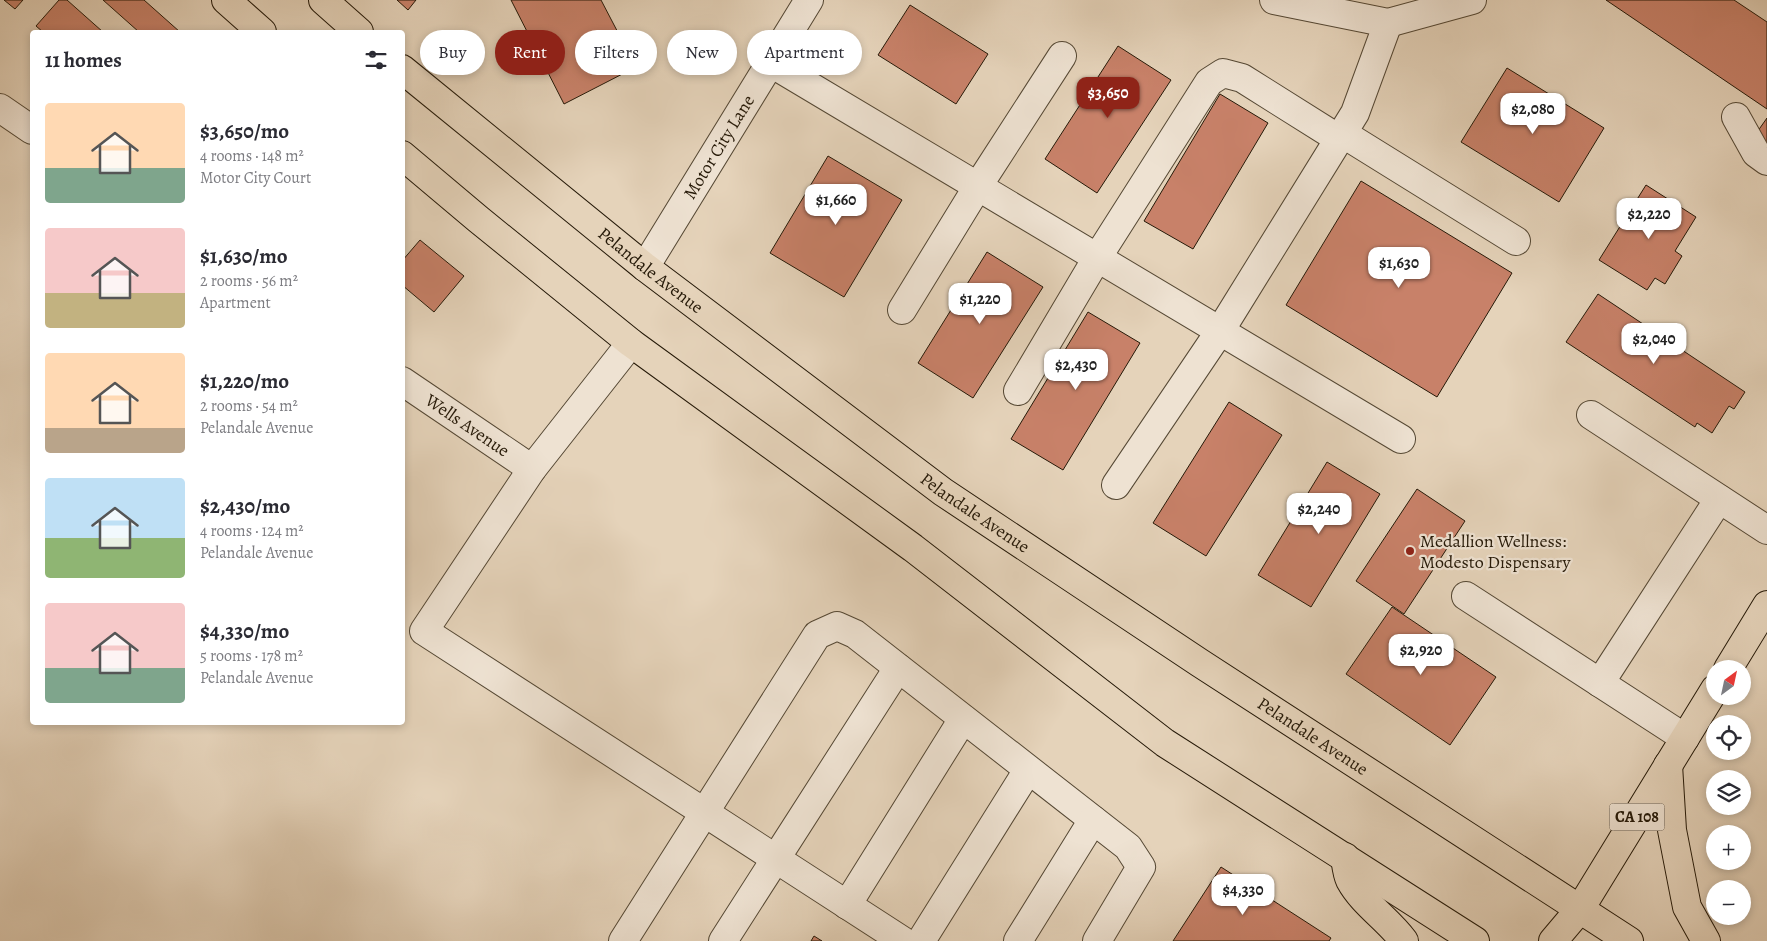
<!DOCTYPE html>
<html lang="en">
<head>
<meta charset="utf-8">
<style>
	body { margin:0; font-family:Alegreya,serif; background:#f7f7f7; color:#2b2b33; height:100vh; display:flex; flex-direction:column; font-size:19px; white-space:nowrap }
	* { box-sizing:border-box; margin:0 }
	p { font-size:16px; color:#7c7c81 }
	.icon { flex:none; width:28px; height:28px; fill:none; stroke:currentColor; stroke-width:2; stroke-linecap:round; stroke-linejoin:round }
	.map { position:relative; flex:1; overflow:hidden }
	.side { position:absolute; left:30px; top:30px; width:375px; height:695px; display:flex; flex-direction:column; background:#fff; border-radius:5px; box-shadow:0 2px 8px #0003 }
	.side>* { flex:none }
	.top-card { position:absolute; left:420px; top:30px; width:475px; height:45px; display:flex; gap:10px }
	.needle { width:32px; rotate:33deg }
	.buttons { position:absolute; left:1706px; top:660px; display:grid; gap:10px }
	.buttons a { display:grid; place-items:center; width:45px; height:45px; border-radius:50%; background:#fff; box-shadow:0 2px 8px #0003; font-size:25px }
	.price { position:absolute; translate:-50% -42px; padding:0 11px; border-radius:10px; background:#fff; color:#222; font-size:16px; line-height:32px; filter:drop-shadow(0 1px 2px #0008) }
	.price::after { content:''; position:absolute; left:50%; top:30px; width:15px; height:11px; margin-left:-8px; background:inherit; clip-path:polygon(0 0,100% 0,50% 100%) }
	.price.selected { background:#8f2418; color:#fff }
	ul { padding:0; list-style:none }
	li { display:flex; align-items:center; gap:15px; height:125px; padding:0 15px }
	li span { display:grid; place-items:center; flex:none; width:140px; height:100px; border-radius:5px; color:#555 }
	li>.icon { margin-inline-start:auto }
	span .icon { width:60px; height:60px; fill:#fffc; stroke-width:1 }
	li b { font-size:21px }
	h2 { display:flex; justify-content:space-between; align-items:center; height:60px; padding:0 15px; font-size:21px }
	.pill { padding:0 18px; border-radius:22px; background:#fff; box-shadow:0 2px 8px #0003; font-size:18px; line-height:45px }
	.pill.selected { background:#8f2418; color:#fff }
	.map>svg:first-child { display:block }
</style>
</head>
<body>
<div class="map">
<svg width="1767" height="941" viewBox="0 0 1767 941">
	<rect width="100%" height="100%" fill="#e5d3ba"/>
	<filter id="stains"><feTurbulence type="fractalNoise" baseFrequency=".004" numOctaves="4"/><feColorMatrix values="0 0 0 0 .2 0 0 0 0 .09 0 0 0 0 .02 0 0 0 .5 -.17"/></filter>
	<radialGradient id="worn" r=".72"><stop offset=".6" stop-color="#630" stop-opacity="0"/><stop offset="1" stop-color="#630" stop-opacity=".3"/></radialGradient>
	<!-- building -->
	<path fill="#c88169" stroke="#251908" d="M 4,0 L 23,0 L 15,9 Z
		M 59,0 L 67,0 L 103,32 L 43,32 L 36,26 Z
		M 103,0 L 144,0 L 180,32 L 139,32 Z
		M 397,0 L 416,0 L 408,10 Z
		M 511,0 L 601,0 L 636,67 L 564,104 Z
		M 1606,0 L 1734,0 L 1767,22 L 1767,109 Z
		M 910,5 L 988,54 L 956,104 L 878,55 Z
		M 1118,46 L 1171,80 L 1097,193 L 1045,159 Z
		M 1507,68 L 1604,128 L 1559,202 L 1461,142 Z
		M 1220,94 L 1268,123 L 1193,249 L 1144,221 Z
		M 1767,118 L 1767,143 L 1755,135 Z
		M 828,156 L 902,200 L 844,297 L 770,253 Z
		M 1361,181 L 1512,273 L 1437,397 L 1286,305 Z
		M 1646,185 L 1696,217 L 1675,251 L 1682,256 L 1665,284 L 1655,278 L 1647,290 L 1599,260 Z
		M 420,240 L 464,276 L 434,312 L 402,285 L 402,261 Z
		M 987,252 L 1043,287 L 973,398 L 918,363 Z
		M 1598,294 L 1745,392 L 1734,409 L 1729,406 L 1712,433 L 1697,423 L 1695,427 L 1566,342 Z
		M 1088,312 L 1140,343 L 1063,470 L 1011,439 Z
		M 1229,402 L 1282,435 L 1206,556 L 1153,523 Z
		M 1327,462 L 1380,494 L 1311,607 L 1258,575 Z
		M 1417,489 L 1465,521 L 1404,614 L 1356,581 Z
		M 1392,607 L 1496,677 L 1450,745 L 1346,674 Z
		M 1221,867 L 1331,938 L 1329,941 L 1173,941 Z
		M 814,936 L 822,941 L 811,941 Z"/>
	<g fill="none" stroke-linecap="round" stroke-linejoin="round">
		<defs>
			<g id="minor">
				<path d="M 1274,0 L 1388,23 L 1472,0"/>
				<path d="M 771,63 L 1401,439"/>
				<path d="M 0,108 L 32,130"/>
				<path d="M 1736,117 L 1756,153 L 1767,161"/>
				<path d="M 1342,133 L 1516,241"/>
				<path id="s1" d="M 645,267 L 809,0"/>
				<path d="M 902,310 L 978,186 L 1062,56"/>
				<path d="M 631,343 L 532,469 L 424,631 L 903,941"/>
				<path id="s2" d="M 402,381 L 532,469"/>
				<path d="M 1018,391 L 1097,258 L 1209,82 L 1223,73 L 1242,78 L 1339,139"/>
				<path d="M 1591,415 L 1767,530"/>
				<path d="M 1116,485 L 1220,331 L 1355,113 L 1388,23"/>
				<path d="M 1466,596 L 1685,738"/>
				<path d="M 1600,683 L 1719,499"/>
				<path d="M 847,905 L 963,719"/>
				<path d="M 623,941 L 817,635 L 837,626 L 855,634 L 1128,847 L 1141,867 L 1097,941"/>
				<path d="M 723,941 L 898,668"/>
				<path d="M 921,941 L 1028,770"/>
				<path d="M 1018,941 L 1093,820"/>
			</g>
			<g id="major">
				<path d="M 226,0 L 262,32"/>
				<path d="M 323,0 L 359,32"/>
				<path id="s3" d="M 402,69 L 645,267 L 943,492 L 1200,663 L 1629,941"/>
				<path d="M 402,155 L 478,219 L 631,343 L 913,548 L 1165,743 L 1475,941"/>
				<path d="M 1728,669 L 1767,605"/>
				<path d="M 1668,765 L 1672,830 L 1687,907 L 1706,941"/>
				<path d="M 1345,857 C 1346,864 1347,874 1350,880 C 1363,904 1388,919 1404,941"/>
				<path d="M 1553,941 L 1580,909 L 1715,689"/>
			</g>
		</defs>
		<!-- minor casing -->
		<use href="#minor" stroke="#554834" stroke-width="30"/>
		<!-- major casing -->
		<use href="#major" stroke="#251908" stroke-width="30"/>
		<!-- minor -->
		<use href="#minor" stroke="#eee2d2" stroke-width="28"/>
		<!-- major -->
		<use href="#major" stroke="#e5d3ba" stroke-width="28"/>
	</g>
	<!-- markers -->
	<circle fill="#8f2418" stroke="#eee2d2" stroke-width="2" cx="1410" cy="551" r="5"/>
	<g text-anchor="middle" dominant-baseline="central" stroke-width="4.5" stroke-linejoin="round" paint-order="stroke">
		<!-- shield labels -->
		<rect fill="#eee2d2" stroke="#615545" stroke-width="1" x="1609.5" y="803.5" width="55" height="27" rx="4"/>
		<g font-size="16" font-weight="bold" fill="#251908">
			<text x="1637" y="817">CA 108</text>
		</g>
		<!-- street labels -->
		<g font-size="18" fill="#251908" stroke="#eee2d2">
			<text stroke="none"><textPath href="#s1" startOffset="141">Motor City Lane</textPath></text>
			<text stroke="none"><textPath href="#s3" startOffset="320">Pelandale Avenue</textPath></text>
			<text stroke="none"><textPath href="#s2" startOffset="79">Wells Avenue</textPath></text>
			<text stroke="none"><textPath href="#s3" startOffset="725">Pelandale Avenue</textPath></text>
			<text stroke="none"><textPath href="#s3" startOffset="1130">Pelandale Avenue</textPath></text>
		</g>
		<!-- poi labels -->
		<g font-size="18" fill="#251908" stroke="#eee2d2" text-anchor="start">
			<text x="1420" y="541">Medallion Wellness:<tspan x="1420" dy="21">Modesto Dispensary</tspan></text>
		</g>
	</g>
	<rect width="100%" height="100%" filter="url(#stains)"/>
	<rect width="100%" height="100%" fill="url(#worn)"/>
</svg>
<div class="buttons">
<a><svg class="needle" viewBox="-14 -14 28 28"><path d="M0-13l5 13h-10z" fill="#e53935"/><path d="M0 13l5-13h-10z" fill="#7c7c81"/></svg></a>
<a><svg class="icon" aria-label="locate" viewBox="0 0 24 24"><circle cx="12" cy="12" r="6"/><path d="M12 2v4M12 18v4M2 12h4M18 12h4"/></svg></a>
<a><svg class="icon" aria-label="layers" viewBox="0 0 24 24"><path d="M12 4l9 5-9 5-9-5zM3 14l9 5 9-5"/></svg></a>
<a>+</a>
<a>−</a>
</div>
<b class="price selected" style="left:1108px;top:119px">$3,650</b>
<b class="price" style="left:1533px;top:135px">$2,080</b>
<b class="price" style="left:836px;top:226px">$1,660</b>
<b class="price" style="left:1649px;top:240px">$2,220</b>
<b class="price" style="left:1399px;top:289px">$1,630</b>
<b class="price" style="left:980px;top:325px">$1,220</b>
<b class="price" style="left:1654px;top:365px">$2,040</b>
<b class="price" style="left:1076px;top:391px">$2,430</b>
<b class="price" style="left:1319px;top:535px">$2,240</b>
<b class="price" style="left:1421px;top:676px">$2,920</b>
<b class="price" style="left:1243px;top:916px">$4,330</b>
<div class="top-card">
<a class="pill">Buy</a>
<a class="pill selected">Rent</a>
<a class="pill">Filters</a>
<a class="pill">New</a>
<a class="pill">Apartment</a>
</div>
<section class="side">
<h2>11 homes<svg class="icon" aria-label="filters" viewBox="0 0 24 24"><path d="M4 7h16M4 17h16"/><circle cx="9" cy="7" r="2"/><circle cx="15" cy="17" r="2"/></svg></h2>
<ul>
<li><span style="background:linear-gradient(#ffd9b3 65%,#7fa58c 0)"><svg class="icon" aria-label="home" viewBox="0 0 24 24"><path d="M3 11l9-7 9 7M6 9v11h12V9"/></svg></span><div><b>$3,650/mo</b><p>4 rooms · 148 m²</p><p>Motor City Court</p></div></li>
<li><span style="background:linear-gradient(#f6c9c9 65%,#c2b280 0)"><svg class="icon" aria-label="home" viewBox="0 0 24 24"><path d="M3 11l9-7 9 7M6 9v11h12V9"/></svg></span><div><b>$1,630/mo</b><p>2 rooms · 56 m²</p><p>Apartment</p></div></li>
<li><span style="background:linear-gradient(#ffd9b3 75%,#b9a48a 0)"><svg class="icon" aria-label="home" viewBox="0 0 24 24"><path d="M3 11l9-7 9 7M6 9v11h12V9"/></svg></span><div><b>$1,220/mo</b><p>2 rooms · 54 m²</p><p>Pelandale Avenue</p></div></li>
<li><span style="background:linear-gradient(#bfe0f5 60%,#8fb573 0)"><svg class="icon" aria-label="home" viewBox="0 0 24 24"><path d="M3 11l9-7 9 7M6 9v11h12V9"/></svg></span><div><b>$2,430/mo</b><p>4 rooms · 124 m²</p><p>Pelandale Avenue</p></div></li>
<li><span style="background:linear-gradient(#f6c9c9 65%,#7fa58c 0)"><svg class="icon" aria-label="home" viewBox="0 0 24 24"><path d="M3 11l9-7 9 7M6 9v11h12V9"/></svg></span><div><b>$4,330/mo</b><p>5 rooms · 178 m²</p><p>Pelandale Avenue</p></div></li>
</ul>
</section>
</div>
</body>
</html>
